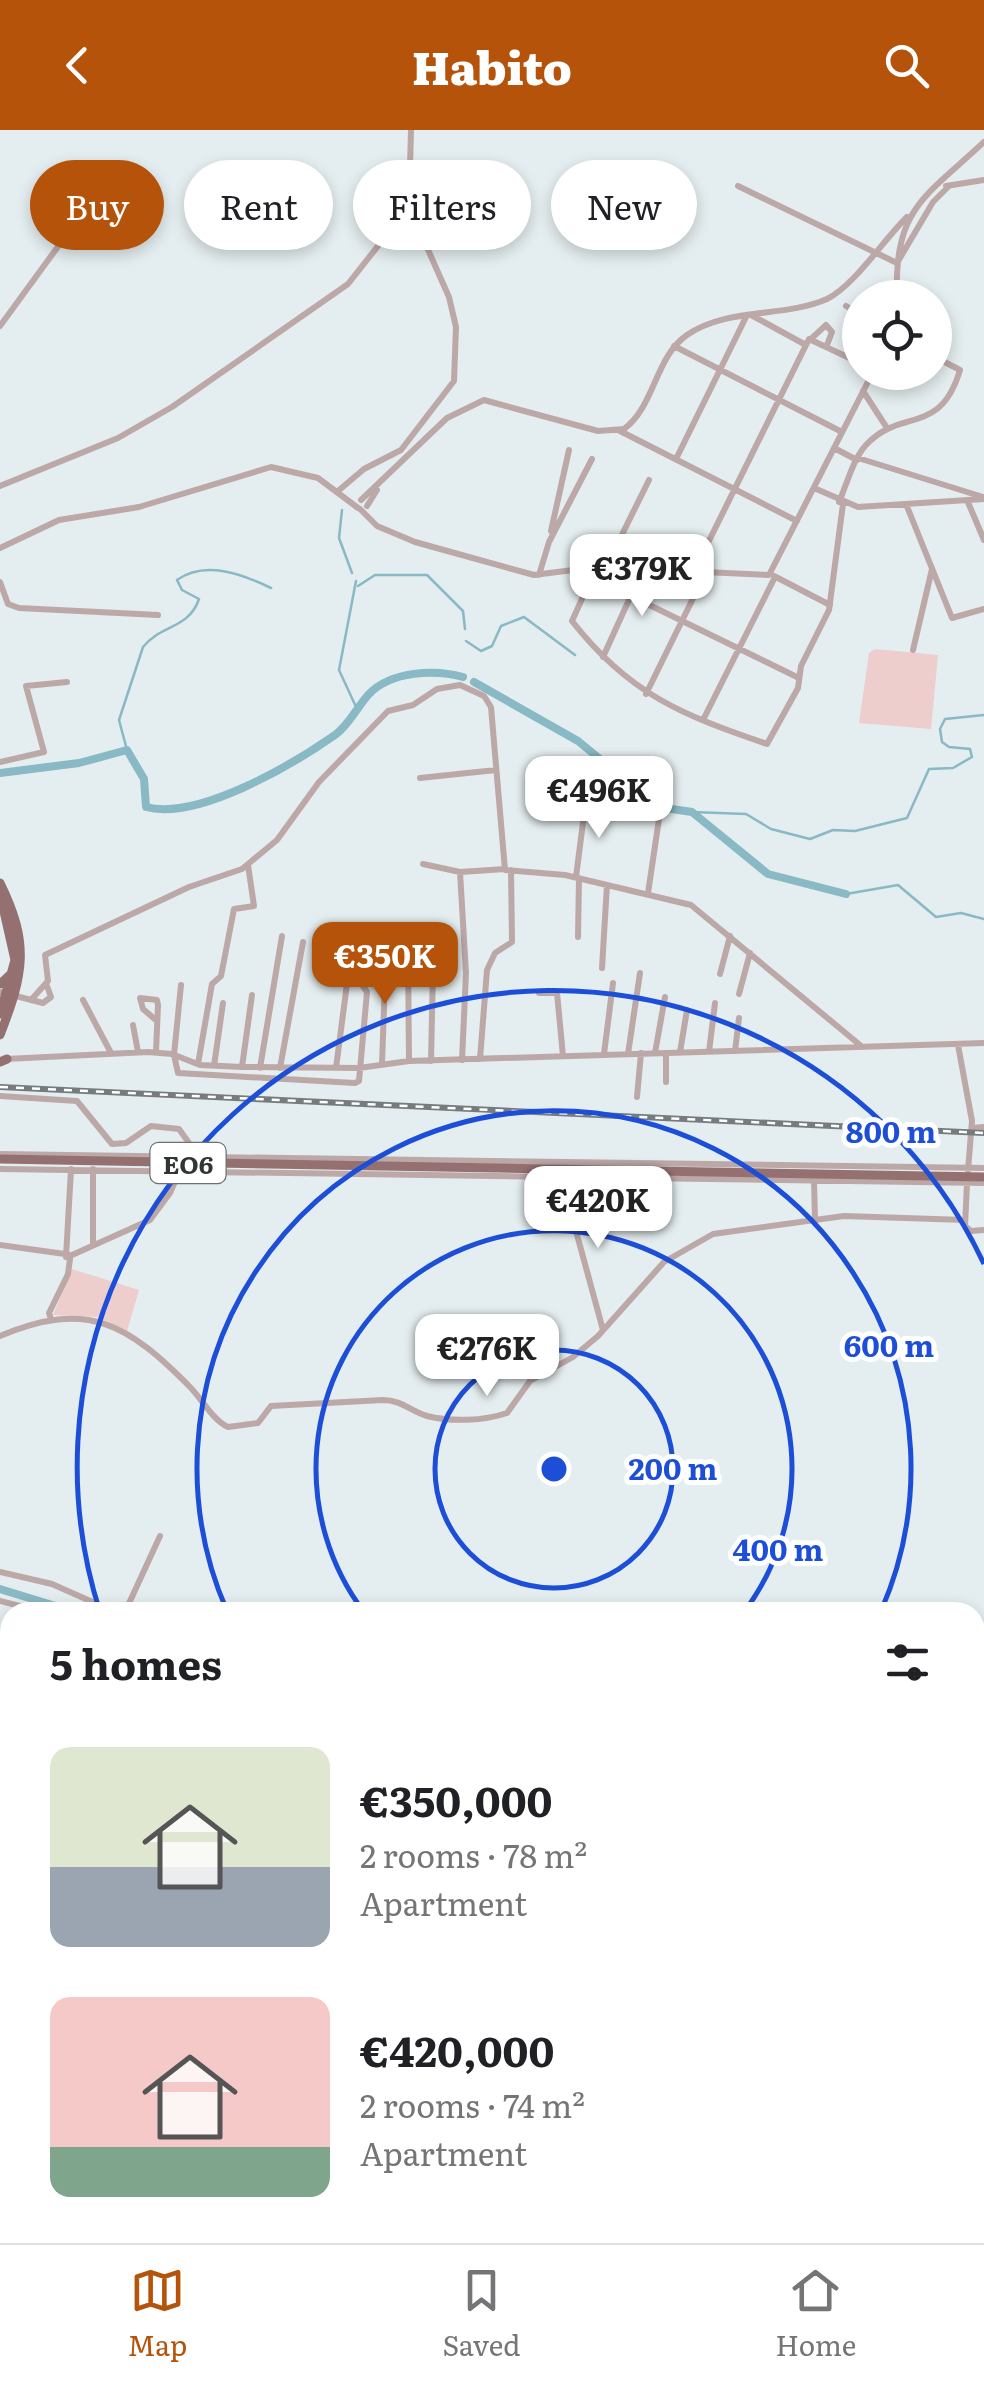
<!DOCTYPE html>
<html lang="en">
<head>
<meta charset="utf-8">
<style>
	body { margin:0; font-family:Literata,serif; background:#f2f2f2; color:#202124; height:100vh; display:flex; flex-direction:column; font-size:38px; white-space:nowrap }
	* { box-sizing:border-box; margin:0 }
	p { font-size:32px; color:#757577 }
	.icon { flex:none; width:55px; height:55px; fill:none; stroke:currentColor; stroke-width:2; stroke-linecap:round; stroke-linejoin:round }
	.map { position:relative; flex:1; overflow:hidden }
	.drawer { position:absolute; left:0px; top:1472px; width:985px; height:642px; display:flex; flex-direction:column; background:#fff; border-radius:30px 30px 0 0; box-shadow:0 5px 15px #0003 }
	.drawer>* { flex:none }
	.banner { position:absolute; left:30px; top:30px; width:925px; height:90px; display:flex; gap:20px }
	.tools { position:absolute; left:842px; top:150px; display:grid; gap:20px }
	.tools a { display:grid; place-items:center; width:110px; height:110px; border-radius:50%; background:#fff; box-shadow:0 5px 15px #0003; font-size:50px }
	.price { position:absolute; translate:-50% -85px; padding:0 22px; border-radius:20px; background:#fff; color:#222; font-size:32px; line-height:65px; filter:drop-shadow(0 2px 5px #0008) }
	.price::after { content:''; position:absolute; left:50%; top:60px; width:30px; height:22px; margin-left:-15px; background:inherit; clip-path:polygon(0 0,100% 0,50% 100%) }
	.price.selected { background:#b45309; color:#fff }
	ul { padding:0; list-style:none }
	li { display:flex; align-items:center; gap:30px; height:250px; padding:0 50px }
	li span { display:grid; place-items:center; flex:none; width:280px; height:200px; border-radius:20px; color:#555 }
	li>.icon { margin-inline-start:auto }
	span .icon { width:120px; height:120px; fill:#fffc; stroke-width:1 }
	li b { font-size:42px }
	h2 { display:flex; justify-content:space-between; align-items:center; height:120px; padding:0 50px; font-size:42px }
	.tag { padding:0 35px; border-radius:45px; background:#fff; box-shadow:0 5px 15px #0003; font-size:35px; line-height:90px }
	.tag.selected { background:#b45309; color:#fff }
	header { display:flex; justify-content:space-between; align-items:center; height:130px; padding:0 50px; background:#b45309; color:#fff; font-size:45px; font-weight:800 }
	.tab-bar { display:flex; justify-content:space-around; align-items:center; height:140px; border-top:2px solid #e0e0e0; background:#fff; font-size:28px; color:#757577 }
	.tab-bar a { display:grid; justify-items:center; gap:5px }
	.tab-bar .selected { color:#b45309 }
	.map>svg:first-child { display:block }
</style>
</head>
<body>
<header><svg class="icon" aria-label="back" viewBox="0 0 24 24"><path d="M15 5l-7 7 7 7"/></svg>Habito<svg class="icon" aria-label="search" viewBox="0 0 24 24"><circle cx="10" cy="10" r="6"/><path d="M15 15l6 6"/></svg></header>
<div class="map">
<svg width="984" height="2113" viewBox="0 0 984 2113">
	<rect width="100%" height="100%" fill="#e4edef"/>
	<!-- green -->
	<path fill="#eecdcd" d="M 875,519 L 938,525 L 931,599 L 859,593 L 869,523 Z
		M 72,1139 L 139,1160 L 127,1201 L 97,1187 L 53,1185 Z"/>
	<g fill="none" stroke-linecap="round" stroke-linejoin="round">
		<!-- stream -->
		<path stroke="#88b9c4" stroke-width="2.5" d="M 342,380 L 339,408 L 352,443
			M 356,451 L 339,540 L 357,579
			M 358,456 L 375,445 L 427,445 L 463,481 L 465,499
			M 466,511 L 481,521 L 492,516 L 501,496 L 524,487 L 575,525
			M 127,620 L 119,590 L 143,517 C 160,495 189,499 199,469 L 182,460 L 177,450 C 205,430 242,444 271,458
			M 692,682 L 746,684 L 771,699 L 810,709 L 833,700 L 855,701 L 907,688 L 929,639 L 953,638 L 972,627 L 970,619 L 949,617 L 942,612 L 940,599 L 945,589 L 984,585
			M 846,764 L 898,755 L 936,787 L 961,783 L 984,789
			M 420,2105 L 422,2113"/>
		<!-- river -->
		<path stroke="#88b9c4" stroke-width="8" d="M 474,552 L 578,611 L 658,677 L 692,682 L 768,744 L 846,764
			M 0,643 L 79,633 L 127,620 L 144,649 L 146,677 C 197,691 292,635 335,605 C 349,595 357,577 369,564 C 391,541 435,539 463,547
			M 0,1459 L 75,1482
			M 476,2105 L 480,2113"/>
		<!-- minor -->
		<path stroke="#bda8a8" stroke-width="6" d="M 738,56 L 897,133 L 933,72 L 949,56
			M 946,56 L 984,50
			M 897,168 C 894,78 924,68 984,12
			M 846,176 L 860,184
			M 751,185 L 806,215
			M 0,196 L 111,44
			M 812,208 L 826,195 L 832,202 L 827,215
			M 674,216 L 842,302
			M 863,261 L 887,298
			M 620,301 L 797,391
			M 834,318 L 857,330
			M 858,328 L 983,367
			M 676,329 L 747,185
			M 0,356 L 118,308 L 172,277 L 348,154 L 404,83 L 410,82
			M 814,358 L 858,377 L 984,369
			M 338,361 L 364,339 L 401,320 L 454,251 L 456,197 L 449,167 L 409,77 L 411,0
			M 361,370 L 447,288 L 484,270 L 598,301 L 624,299 C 655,276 655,227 687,205 C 727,177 784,188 827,169 C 854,156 885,108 907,87
			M 967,370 L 984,410
			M 839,372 C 847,354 853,329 866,315 C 901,277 940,307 960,240 L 935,227
			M 906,374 L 952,488 L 984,479
			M 367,376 L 377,360
			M 360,379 L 377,396 L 415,412 L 534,445 L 596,437 L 769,445 L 873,242
			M 551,401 L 569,320
			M 0,418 L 59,390 L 139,377 L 271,337 L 318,348 L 358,378
			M 606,437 L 649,350
			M 596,438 L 572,491 C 629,564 682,585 767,614 L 798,558 L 801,536 L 829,480 L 843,374
			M 694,441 L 809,209 L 860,233
			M 539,445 L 549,412 L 592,329
			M 774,446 L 830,475
			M 0,452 L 8,474 L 19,478 L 158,485
			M 633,467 L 799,548
			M 913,520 L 932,439
			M 603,527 L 643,439
			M 646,564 L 706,442
			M 703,590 L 775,447
			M 0,632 L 44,622 L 26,556 L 67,552
			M 420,648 L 496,640
			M 423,734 L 460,742 L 505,739
			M 460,742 L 466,843 L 462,930
			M 576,747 L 586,669
			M 648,763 L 659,689
			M 578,807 L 579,748
			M 408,822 L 409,931
			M 602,838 L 607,755
			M 720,844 L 730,806
			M 181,855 L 174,925 L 178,943 L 355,953 L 359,951 L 367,862 L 361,853 L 349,850
			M 0,862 L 43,873 L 51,867 L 47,856
			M 539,863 L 557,863 L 563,926
			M 739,864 L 750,823
			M 31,870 L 48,851 L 45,825 L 189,757 L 242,739 L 277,710 L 319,652 L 388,581 L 413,575 L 437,559 L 460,555 L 484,566 L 491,577 L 505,740 L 565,745 L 691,775 L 860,915
			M 83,870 L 111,923
			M 133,895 L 138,922
			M 958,915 L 972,991 L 968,1040
			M 735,921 L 739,888
			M 156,922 L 158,875 L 157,870 L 140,868 L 143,879 L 157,891
			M 680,922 L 687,880
			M 709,922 L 715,873
			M 655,923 L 665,867
			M 666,923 L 666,952
			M 604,924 L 613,853
			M 628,924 L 640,843
			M 6,929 L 148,922 L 172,924 L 200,935 L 242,937 L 359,938 L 409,931 L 984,913
			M 480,929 L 487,840 L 495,823 L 512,812 L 511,740
			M 431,931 L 433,839
			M 198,934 L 212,854 L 221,846 L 234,779 L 254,776 L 248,735
			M 382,934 L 386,822
			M 214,936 L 223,873
			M 242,937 L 252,865
			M 260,938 L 282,806
			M 280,938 L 303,812
			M 336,938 L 352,815
			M 0,966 L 77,971 L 112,1014 L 126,1013 L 151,996 L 179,999 L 189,1013 L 187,1027
			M 637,967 L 641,923
			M 972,998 L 984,997
			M 0,1024 L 984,1038
			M 0,1039 L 984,1053
			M 93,1039 L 93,1115
			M 561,1046 L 603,1200
			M 814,1050 L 815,1091
			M 967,1053 L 965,1096 L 971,1101 L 984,1100
			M 0,1115 L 72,1125 L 150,1090 L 170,1063 L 180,1040
			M 66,1127 L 71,1039
			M 51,1189 L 49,1183 L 68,1144 L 70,1129
			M 0,1206 C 88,1169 128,1194 191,1258 C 203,1271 213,1290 228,1297 L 258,1293 L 271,1276 L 383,1270 C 402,1270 410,1281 427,1286 C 451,1292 484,1291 507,1283 L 530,1251 L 573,1227 L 598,1206 L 664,1132 L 713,1104 L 844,1086 L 965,1090
			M 0,1442 L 52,1454 L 115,1482
			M 0,1471 L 43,1482
			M 125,1482 L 160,1406
			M 975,1578 L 984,1578
			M 975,1589 L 983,1632 L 975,1805
			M 0,1742 L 10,1739
			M 0,1789 L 10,1792
			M 487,2105 L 491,2113
			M 386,2113 L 387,2105"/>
		<!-- major -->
		<path stroke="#947071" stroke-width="9" d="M 0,753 C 30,814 24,843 0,905
			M 0,854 L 13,842
			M 0,884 L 15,830 L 1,768
			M 0,932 L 7,929
			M 0,1029 L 984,1047"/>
		<defs>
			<path id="rail" d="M 0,957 L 984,1003"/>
		</defs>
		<!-- rail casing -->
		<use href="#rail" stroke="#767c7d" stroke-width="6"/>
		<!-- rail -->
		<use href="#rail" stroke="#fff" stroke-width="2.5" stroke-dasharray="8" stroke-linecap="butt"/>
	</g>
	<!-- distance rings -->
	<g fill="none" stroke="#1d4ed8" stroke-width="5">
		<circle cx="554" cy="1339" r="119"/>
		<path d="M364 1482A238 238 0 1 1 744 1482"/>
		<path d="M227 1481A357 357 0 1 1 881 1481"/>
		<path d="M100 1482A476 476 0 0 1 984 1134"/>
	</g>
	<g text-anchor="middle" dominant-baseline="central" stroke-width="10" stroke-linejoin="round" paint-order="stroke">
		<!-- shield labels -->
		<rect fill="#fff" stroke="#6f7272" stroke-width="2.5" x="150.5" y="1013" width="75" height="40" rx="8"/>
		<g font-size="25" font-weight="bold" fill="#313536">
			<text x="188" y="1033">ΕΟ6</text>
		</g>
	</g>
	<circle cx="554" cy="1339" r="15" fill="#1d4ed8" stroke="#fff" stroke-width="5"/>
	<g font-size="30" text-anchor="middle" font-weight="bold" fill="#1d4ed8" stroke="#fff" stroke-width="10" stroke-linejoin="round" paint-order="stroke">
		<text x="891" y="1013">800 m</text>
		<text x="889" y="1227">600 m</text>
		<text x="673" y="1350">200 m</text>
		<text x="778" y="1431">400 m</text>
	</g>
</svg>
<div class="tools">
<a><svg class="icon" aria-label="locate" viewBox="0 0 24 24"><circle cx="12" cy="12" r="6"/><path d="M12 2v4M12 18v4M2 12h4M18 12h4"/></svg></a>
</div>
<b class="price" style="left:642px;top:489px">€379K</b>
<b class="price" style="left:599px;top:711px">€496K</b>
<b class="price selected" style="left:385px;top:877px">€350K</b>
<b class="price" style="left:598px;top:1121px">€420K</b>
<b class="price" style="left:487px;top:1269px">€276K</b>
<div class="banner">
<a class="tag selected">Buy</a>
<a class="tag">Rent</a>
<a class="tag">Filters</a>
<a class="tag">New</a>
</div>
<section class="drawer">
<h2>5 homes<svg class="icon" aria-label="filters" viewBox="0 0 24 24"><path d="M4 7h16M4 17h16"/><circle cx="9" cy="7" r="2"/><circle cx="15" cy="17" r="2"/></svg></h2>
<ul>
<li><span style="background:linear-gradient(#dfe7d0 60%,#9aa5b1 0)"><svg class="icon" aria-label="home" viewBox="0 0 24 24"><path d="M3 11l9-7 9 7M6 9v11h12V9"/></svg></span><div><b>€350,000</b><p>2 rooms · 78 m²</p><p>Apartment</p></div></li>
<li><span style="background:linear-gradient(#f6c9c9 75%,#7fa58c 0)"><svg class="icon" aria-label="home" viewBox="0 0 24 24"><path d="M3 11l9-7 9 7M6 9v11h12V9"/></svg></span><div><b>€420,000</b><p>2 rooms · 74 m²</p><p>Apartment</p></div></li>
</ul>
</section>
</div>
<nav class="tab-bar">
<a class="selected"><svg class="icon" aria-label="map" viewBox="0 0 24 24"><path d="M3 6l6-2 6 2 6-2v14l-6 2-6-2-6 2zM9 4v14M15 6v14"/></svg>Map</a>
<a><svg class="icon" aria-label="saved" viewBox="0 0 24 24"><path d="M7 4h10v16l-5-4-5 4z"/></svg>Saved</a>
<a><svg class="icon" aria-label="home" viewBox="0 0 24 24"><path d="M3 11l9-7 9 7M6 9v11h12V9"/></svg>Home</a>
</nav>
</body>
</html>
